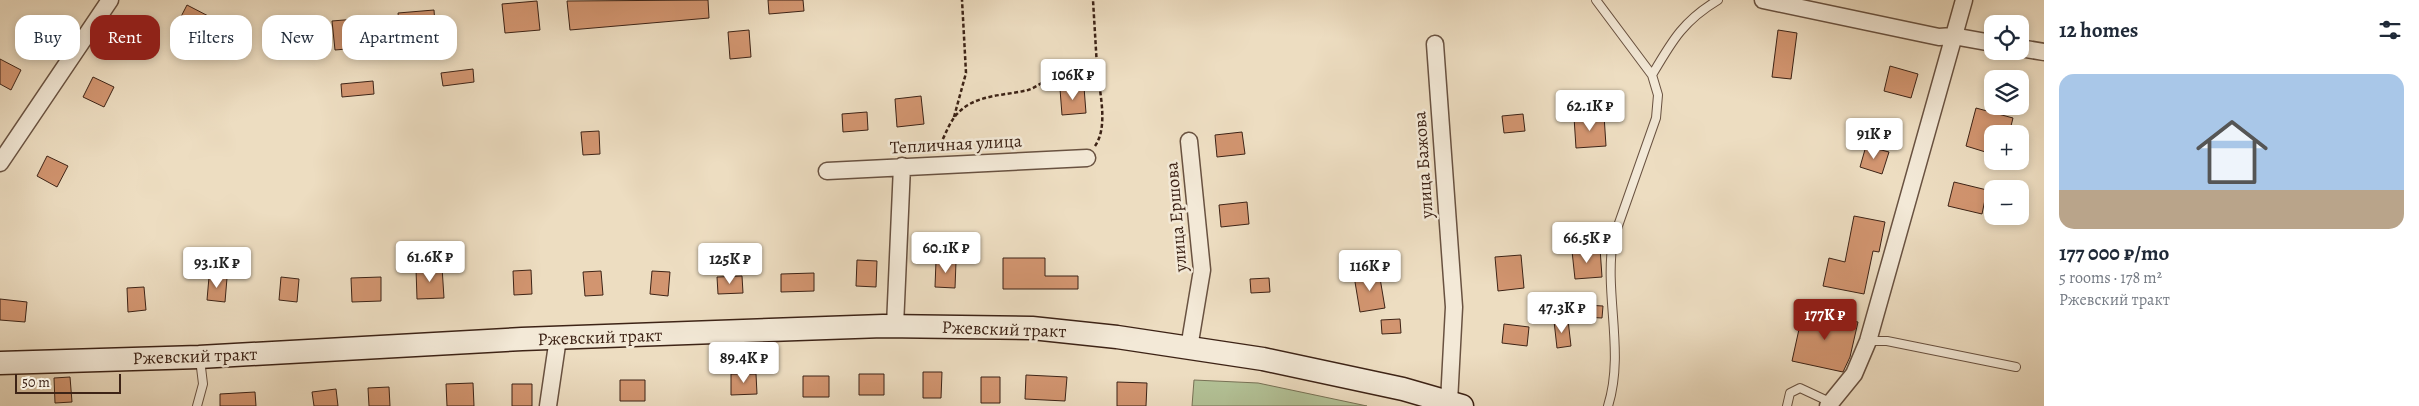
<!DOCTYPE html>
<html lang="en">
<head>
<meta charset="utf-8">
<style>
	body { margin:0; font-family:Alegreya,serif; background:#f6f6f7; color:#1f2937; height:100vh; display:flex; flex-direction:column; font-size:19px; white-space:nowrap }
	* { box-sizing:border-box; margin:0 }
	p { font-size:16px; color:#747a83 }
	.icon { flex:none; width:28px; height:28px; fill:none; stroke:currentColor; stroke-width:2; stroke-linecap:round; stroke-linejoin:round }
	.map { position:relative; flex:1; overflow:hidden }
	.drawer { display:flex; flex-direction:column; background:#fff; width:375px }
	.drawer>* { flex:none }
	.top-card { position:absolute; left:15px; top:15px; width:475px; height:45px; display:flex; gap:10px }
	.tools { position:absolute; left:1984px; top:15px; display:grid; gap:10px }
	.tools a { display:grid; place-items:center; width:45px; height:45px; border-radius:10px; background:#fff; box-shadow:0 2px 8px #0003; font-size:25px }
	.scale { position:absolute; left:15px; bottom:12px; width:106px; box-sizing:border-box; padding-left:5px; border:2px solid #3d2316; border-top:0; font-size:14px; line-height:18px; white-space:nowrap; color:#3d2316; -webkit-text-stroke:4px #f3e9d7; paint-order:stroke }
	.price { position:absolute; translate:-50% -42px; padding:0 11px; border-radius:5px; background:#fff; color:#222; font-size:16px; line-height:32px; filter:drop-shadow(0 1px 2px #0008) }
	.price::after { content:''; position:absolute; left:50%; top:30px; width:15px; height:11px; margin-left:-8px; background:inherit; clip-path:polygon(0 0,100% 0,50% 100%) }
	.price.selected { background:#8f2418; color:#fff }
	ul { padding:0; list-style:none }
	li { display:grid; align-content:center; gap:10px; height:265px; padding:0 15px }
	li span { display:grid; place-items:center; height:155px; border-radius:15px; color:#555 }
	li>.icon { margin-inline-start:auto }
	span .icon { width:90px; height:90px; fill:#fffc; stroke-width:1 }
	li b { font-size:21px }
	h2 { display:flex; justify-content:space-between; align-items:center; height:60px; padding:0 15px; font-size:21px }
	.chip { padding:0 18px; border-radius:15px; background:#fff; box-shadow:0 2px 8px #0003; font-size:18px; line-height:45px }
	.chip.selected { background:#8f2418; color:#fff }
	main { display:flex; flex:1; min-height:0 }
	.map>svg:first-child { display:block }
</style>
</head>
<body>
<main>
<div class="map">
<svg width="2044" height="406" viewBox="0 0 2044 406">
	<rect width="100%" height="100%" fill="#edddc1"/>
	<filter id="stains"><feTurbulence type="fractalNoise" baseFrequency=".004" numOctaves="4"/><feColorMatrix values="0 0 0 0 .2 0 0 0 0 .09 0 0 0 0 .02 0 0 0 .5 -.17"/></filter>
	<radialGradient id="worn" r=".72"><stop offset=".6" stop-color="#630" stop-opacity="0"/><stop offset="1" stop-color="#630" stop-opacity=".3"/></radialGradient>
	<!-- green -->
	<path fill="#b3c297" stroke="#787256" d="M 1194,380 L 1258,383 L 1367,406 L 1192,406 Z"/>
	<!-- building -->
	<path fill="#d29570" stroke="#3d2316" d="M 708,0 L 709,18 L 570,30 L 567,1 Z
		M 768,0 L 803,0 L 804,11 L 769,14 Z
		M 537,1 L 540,30 L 505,33 L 502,4 Z
		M 187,5 L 216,20 L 201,51 L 171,36 Z
		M 434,10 L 436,39 L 401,42 L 398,13 Z
		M 368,18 L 370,47 L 335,50 L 332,21 Z
		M 303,27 L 304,48 L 285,49 L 284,29 Z
		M 749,30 L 751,57 L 730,59 L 728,32 Z
		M 1778,30 L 1797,33 L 1791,79 L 1772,77 Z
		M 0,59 L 21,70 L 11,90 L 0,84 Z
		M 1890,66 L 1918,74 L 1911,98 L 1884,91 Z
		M 473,69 L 474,82 L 443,86 L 441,73 Z
		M 93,77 L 114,87 L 104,107 L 83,97 Z
		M 373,81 L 374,94 L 342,97 L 341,84 Z
		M 1084,87 L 1086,113 L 1062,115 L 1060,89 Z
		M 921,96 L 924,124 L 897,127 L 895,99 Z
		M 1976,108 L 2013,118 L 2009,134 L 1992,134 L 1992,154 L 1966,146 Z
		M 867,112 L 868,130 L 843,132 L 842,114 Z
		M 1523,114 L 1525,131 L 1504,133 L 1502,116 Z
		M 1604,115 L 1606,146 L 1576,148 L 1574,117 Z
		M 599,131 L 600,154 L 583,155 L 581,132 Z
		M 1242,132 L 1245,154 L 1217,157 L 1215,135 Z
		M 1866,146 L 1889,152 L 1882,174 L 1860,167 Z
		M 47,156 L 68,166 L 57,187 L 37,176 Z
		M 1954,182 L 1987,190 L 1982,214 L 1948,206 Z
		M 1247,202 L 1249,224 L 1221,227 L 1219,205 Z
		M 1854,216 L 1885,222 L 1879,252 L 1873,251 L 1864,294 L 1823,286 L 1829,258 L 1845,262 Z
		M 1600,248 L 1602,277 L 1575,279 L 1572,251 Z
		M 1521,255 L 1524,288 L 1498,291 L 1495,257 Z
		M 1003,258 L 1045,258 L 1045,276 L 1078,276 L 1078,289 L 1003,289 Z
		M 857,260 L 877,261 L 876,287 L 856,286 Z
		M 936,261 L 956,262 L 955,288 L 935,287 Z
		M 442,267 L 444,298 L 417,299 L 416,269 Z
		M 531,270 L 532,294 L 514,295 L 513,271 Z
		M 601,271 L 603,295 L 585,296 L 583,272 Z
		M 652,271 L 670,272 L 668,296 L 650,294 Z
		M 1379,272 L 1385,308 L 1360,312 L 1354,276 Z
		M 814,273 L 814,291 L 781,292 L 781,274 Z
		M 742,276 L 743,293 L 718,294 L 717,277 Z
		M 209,277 L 227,278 L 225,302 L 207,300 Z
		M 281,277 L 299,279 L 297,302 L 279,300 Z
		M 381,277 L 381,301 L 352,302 L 351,278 Z
		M 1269,278 L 1270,292 L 1251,293 L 1250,279 Z
		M 144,287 L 146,310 L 128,312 L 127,288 Z
		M 0,299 L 27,302 L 25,322 L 0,320 Z
		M 1586,305 L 1603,306 L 1602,318 L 1585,317 Z
		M 1803,311 L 1858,322 L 1850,357 L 1843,372 L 1792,361 Z
		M 1400,319 L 1401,333 L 1382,334 L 1381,320 Z
		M 1568,320 L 1571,346 L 1557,348 L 1554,321 Z
		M 1504,324 L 1529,327 L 1527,346 L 1502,343 Z
		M 923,372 L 942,372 L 941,398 L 923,398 Z
		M 731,374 L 756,374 L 757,394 L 731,395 Z
		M 859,374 L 884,374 L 884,395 L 859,395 Z
		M 1026,375 L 1067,377 L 1065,401 L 1025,399 Z
		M 803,376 L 829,376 L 829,397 L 803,397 Z
		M 70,377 L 72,402 L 55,403 L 54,378 Z
		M 981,377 L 1000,377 L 1000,403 L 981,403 Z
		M 620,380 L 645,380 L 645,401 L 620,401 Z
		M 1117,382 L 1147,383 L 1146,406 L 1117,406 Z
		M 473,383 L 474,406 L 447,406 L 446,384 Z
		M 512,384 L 532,384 L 532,406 L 512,406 Z
		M 389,387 L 390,406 L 369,406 L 368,388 Z
		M 336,389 L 338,406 L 314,406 L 312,392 Z
		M 255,392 L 256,406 L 220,406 L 220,394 Z"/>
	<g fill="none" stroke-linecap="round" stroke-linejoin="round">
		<defs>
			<path id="service" d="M 1596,0 L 1652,75 L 1658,95 L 1656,118 L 1613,240 C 1604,295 1625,352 1608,406
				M 1652,75 C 1672,41 1683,21 1718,0
				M 1868,341 L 1887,341 L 2016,367
				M 197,406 L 203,384 L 200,359
				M 1787,406 L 1790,393 L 1800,388 L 1830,402"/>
			<path id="minor" d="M 1763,0 L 1939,37 L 1953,36 L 1992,43
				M 1435,44 L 1454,307 L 1449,402
				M 2020,48 L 2044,52
				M 0,163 L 110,0
				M 827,171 L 1087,158
				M 895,326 L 902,166
				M 1189,348 L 1202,270 L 1189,141
				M 548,406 L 558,338
				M 1828,406 L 1854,374 L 1868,341 L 1964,0"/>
			<path id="secondary" d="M 0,363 L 199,357 L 522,339 L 883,326 L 1032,328 L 1117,337 L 1263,359 L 1403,389 L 1462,406"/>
		</defs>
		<!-- service casing -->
		<use href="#service" stroke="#695241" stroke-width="10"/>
		<!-- minor casing -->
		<use href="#minor" stroke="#695241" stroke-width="19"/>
		<!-- secondary casing -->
		<use href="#secondary" stroke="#3d2316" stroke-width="25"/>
		<!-- path -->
		<path stroke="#3d2316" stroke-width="2.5" stroke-dasharray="4 2.5" stroke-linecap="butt" d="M 954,117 L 966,73 L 962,0
			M 1095,146 C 1109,126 1099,90 1097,67
			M 936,150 C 945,139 947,125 957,114 C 975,94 1004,96 1028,90 C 1035,88 1042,82 1049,79 C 1064,72 1080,69 1097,67 L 1093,0"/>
		<!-- service -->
		<use href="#service" stroke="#f3e9d7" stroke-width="8"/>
		<!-- minor -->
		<use href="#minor" stroke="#f3e9d7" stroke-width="16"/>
		<!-- secondary -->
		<use href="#secondary" stroke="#f3e9d7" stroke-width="22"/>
	</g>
	<g text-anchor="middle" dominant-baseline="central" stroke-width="5" stroke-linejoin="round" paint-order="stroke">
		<!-- street labels -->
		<g font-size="18" fill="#3d2316" stroke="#f3e9d7">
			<text transform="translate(956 144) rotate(-3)">Тепличная улица</text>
			<text transform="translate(1423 165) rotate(-94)">улица Бажова</text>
			<text transform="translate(1176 217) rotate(-95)">улица Ершова</text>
			<text transform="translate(1004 329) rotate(2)">Ржевский тракт</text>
			<text transform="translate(600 337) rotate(-2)">Ржевский тракт</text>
			<text transform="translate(195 356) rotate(-2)">Ржевский тракт</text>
		</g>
	</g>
	<rect width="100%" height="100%" filter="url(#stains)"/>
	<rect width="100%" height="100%" fill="url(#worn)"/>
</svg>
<div class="tools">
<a><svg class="icon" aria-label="locate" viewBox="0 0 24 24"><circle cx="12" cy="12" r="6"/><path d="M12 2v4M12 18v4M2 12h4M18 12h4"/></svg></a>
<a><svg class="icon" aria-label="layers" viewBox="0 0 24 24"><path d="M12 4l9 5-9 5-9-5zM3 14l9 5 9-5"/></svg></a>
<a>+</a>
<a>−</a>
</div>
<div class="scale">50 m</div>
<b class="price" style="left:1073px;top:101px">106K ₽</b>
<b class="price" style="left:1590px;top:132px">62.1K ₽</b>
<b class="price" style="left:1874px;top:160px">91K ₽</b>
<b class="price" style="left:1587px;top:264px">66.5K ₽</b>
<b class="price" style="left:946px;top:274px">60.1K ₽</b>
<b class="price" style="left:430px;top:283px">61.6K ₽</b>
<b class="price" style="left:730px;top:285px">125K ₽</b>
<b class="price" style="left:217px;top:289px">93.1K ₽</b>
<b class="price" style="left:1370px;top:292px">116K ₽</b>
<b class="price" style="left:1562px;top:334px">47.3K ₽</b>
<b class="price selected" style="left:1825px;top:341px">177K ₽</b>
<b class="price" style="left:744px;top:384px">89.4K ₽</b>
<div class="top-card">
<a class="chip">Buy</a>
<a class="chip selected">Rent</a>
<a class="chip">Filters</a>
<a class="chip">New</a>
<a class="chip">Apartment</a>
</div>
</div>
<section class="drawer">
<h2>12 homes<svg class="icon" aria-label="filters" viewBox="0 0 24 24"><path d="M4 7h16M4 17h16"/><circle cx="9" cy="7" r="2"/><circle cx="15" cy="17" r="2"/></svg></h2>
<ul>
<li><span style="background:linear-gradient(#a9c7e8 75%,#b9a48a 0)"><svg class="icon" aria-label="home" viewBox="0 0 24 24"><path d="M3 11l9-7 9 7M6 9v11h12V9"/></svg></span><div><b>177 000 ₽/mo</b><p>5 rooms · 178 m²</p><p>Ржевский тракт</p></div></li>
</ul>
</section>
</main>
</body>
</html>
